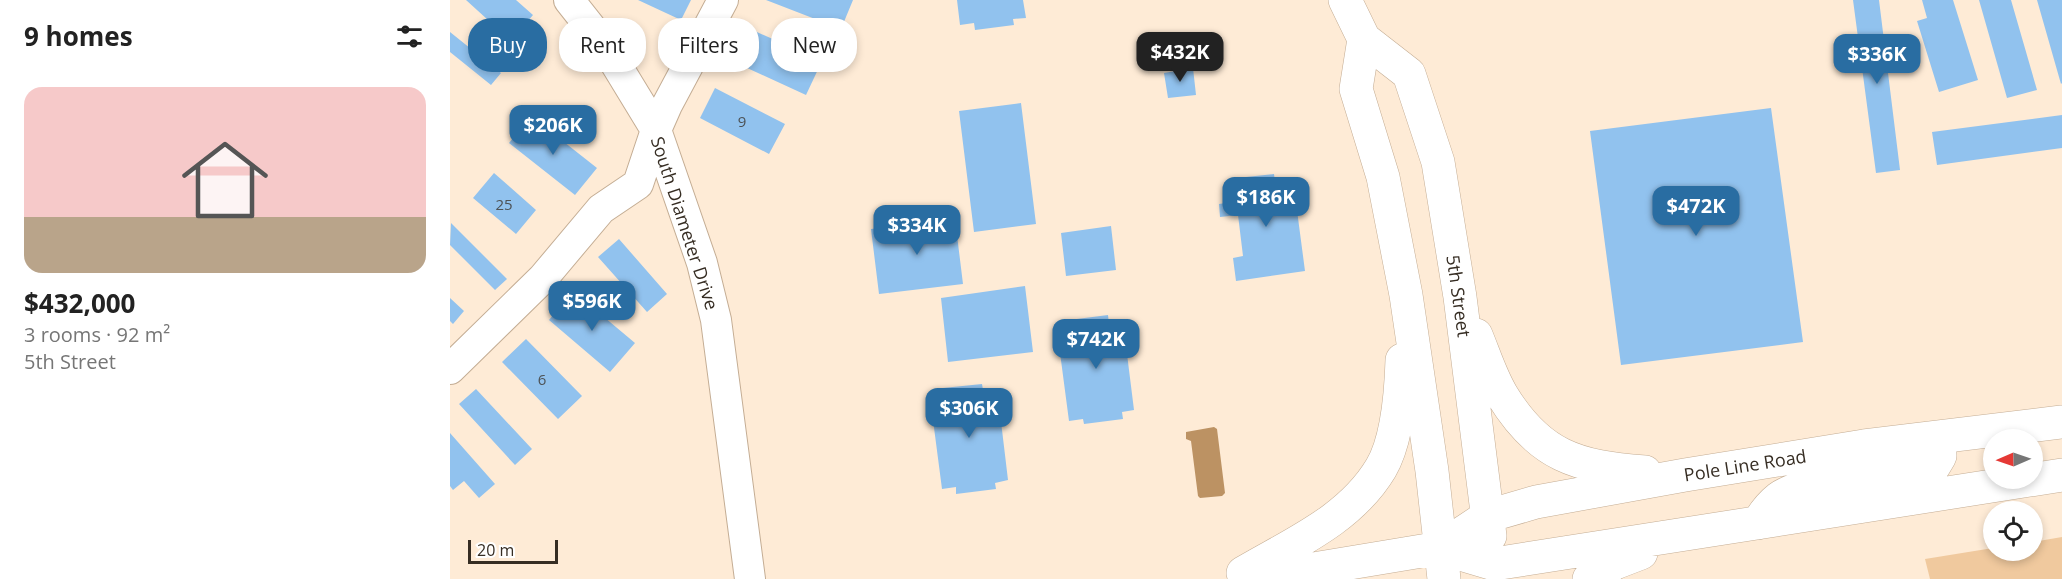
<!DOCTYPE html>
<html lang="en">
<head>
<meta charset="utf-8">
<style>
	body { margin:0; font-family:"Open Sans",sans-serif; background:#f6f6f6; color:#222; height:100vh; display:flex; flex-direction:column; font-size:22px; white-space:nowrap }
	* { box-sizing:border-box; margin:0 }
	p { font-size:20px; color:#767676 }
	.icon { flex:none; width:33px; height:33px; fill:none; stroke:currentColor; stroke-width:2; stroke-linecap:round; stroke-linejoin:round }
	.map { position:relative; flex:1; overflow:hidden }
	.panel { display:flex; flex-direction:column; background:#fff; width:450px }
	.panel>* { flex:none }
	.guide { position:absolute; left:18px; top:18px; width:570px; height:54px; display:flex; gap:12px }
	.needle { width:39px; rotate:268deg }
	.buttons { position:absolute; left:1533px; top:429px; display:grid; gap:12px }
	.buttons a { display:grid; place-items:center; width:60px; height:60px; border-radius:50%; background:#fff; box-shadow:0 3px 9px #0003; font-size:30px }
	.scale { position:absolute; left:18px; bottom:15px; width:90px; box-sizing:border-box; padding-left:6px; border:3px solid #362d23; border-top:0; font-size:16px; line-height:21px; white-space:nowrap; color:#362d23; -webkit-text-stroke:4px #fff; paint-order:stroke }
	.price { position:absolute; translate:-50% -51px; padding:0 14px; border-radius:12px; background:#296da2; color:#fff; font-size:20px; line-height:39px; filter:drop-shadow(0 2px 3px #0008) }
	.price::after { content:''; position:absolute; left:50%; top:36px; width:18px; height:14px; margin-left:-9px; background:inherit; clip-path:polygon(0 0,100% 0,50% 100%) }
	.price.selected { background:#222; color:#fff }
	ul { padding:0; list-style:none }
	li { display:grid; align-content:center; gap:12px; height:318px; padding:0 24px }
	li span { display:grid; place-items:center; height:186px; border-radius:18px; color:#555 }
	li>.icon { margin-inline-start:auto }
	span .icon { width:108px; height:108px; fill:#fffc; stroke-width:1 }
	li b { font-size:26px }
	h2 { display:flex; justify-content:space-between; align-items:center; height:72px; padding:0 24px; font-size:26px }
	.tag { padding:0 21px; border-radius:24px; background:#fff; box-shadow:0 3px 9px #0003; font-size:21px; line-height:54px }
	.tag.selected { background:#296da2; color:#fff }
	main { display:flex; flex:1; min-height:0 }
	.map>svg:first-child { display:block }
</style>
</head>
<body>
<main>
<section class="panel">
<h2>9 homes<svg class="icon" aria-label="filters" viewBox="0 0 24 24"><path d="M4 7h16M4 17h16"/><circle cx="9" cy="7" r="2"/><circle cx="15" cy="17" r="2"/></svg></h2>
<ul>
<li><span style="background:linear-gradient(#f6c9c9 70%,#b9a48a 0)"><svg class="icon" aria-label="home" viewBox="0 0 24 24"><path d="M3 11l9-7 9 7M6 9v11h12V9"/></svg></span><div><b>$432,000</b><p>3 rooms · 92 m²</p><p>5th Street</p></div></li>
</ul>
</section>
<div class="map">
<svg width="1612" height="579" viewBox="0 0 1612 579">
	<rect width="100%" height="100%" fill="#feebd6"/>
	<!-- green -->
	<path fill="#f0c99e" d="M 1612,537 L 1612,579 L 1480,579 L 1475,559 L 1543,548 L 1544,550 L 1582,550 L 1583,542 Z"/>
	<!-- water -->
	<path fill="#bc9263" d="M 764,427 L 767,429 L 775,493 L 772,496 L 750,498 L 748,496 L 741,441 L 736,439 L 736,432 Z"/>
	<!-- building -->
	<path fill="#91c2ee" d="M 16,0 L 66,0 L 83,15 L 61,41 Z
		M 188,0 L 241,0 L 231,20 Z
		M 316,0 L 403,0 L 391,29 Z
		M 507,0 L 573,0 L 576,18 L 563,19 L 564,25 L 525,30 L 524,23 L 510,25 Z
		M 1403,0 L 1429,0 L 1450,170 L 1426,173 Z
		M 1472,0 L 1503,0 L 1528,80 L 1489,92 L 1467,21 L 1477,18 Z
		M 1529,0 L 1561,0 L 1587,90 L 1557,98 Z
		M 1587,0 L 1612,0 L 1612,83 L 1611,84 Z
		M 298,28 L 372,61 L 356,95 L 284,62 Z
		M 0,32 L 51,73 L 41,85 L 0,52 Z
		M 743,68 L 746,95 L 718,98 L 714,73 Z
		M 265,88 L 335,124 L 319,154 L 250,118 Z
		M 571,103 L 586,224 L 524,232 L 509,111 Z
		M 1321,108 L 1353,342 L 1171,365 L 1140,131 Z
		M 1612,115 L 1612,148 L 1487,165 L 1482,132 Z
		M 81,116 L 147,168 L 125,195 L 59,143 Z
		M 44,173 L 86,210 L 66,234 L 23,198 Z
		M 824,174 L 825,182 L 843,180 L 855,271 L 786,281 L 783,258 L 793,256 L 788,215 L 770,217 L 769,204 L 782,202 L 780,186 L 797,184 L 796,177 Z
		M 505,219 L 513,284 L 429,294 L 421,229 Z
		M 1,223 L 57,279 L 45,290 L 0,245 Z
		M 661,226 L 666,270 L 616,276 L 611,233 Z
		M 169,239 L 217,294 L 197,312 L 148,257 Z
		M 575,286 L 583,352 L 498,362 L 491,298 Z
		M 123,291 L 185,343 L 160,372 L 99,320 Z
		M 0,298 L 14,311 L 3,324 L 0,321 Z
		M 658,315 L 659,324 L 673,322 L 684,410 L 672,412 L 673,419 L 634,424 L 633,419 L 619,421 L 607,330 L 620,329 L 619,320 Z
		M 76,339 L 132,396 L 108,419 L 52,362 Z
		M 532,384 L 533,390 L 547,388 L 558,480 L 545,483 L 546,489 L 506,494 L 506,487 L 492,489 L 480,397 L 494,395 L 493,388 Z
		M 26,389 L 82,449 L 65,465 L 9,404 Z
		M 0,433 L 45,484 L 29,498 L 14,481 L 3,490 L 0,486 Z"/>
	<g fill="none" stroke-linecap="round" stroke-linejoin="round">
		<defs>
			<path id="street" d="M 119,0 L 153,43 L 206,130 L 252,263 L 266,320 L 300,579
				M 0,369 L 93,278 L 151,209 L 188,184 L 206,130 L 217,105 L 273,0"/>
			<path id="secondary" d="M 895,0 L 914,39 L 959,74 L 988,162 L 1010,297 L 1040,536
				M 914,39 L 906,89 L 933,177 L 956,295 L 982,471 L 994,579
				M 1026,335 C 1034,354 1041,377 1052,395 C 1089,456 1127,467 1195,472
				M 1308,523 C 1314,513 1320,505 1329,498 C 1354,479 1439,474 1474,469 L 1484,466 L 1490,456 L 1489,437
				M 990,548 L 1044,564 L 1612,475
				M 793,573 C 842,544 900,520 931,468 C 947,441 951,391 952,360
				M 803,579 L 990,548 L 1038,516 L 1086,502 L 1235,475 L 1414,446 L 1612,422
				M 1139,579 L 1165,563 L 1191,553"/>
		</defs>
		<!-- street casing -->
		<use href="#street" stroke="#c4ad94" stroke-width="32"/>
		<!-- secondary casing -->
		<use href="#secondary" stroke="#c4ad94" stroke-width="34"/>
		<!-- street -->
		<use href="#street" stroke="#fff" stroke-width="30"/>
		<!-- secondary -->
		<use href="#secondary" stroke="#fff" stroke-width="33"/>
	</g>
	<g text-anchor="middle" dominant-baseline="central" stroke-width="4.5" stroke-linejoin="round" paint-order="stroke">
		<!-- number labels -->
		<g font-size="15" fill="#4d5256">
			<text x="292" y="121">9</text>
			<text x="54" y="204">25</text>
			<text x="92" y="379">6</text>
		</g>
		<!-- street labels -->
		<g font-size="18" fill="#362d23" stroke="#fff">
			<text transform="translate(235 223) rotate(72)">South Diameter Drive</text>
			<text transform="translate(1009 296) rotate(82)">5th Street</text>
			<text transform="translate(1295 465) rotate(-9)">Pole Line Road</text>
		</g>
	</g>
</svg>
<div class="buttons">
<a><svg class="needle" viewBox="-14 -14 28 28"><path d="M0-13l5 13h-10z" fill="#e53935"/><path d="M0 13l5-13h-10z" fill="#767676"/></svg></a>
<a><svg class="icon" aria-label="locate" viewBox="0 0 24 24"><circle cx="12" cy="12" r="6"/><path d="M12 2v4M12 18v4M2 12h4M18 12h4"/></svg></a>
</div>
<div class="scale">20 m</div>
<b class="price selected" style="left:730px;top:83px">$432K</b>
<b class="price" style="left:1427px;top:85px">$336K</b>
<b class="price" style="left:103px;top:156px">$206K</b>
<b class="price" style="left:816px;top:228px">$186K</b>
<b class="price" style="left:1246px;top:237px">$472K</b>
<b class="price" style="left:467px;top:256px">$334K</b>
<b class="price" style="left:142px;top:332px">$596K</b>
<b class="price" style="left:646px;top:370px">$742K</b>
<b class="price" style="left:519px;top:439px">$306K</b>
<div class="guide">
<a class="tag selected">Buy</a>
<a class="tag">Rent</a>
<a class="tag">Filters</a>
<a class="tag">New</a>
</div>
</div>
</main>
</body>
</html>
